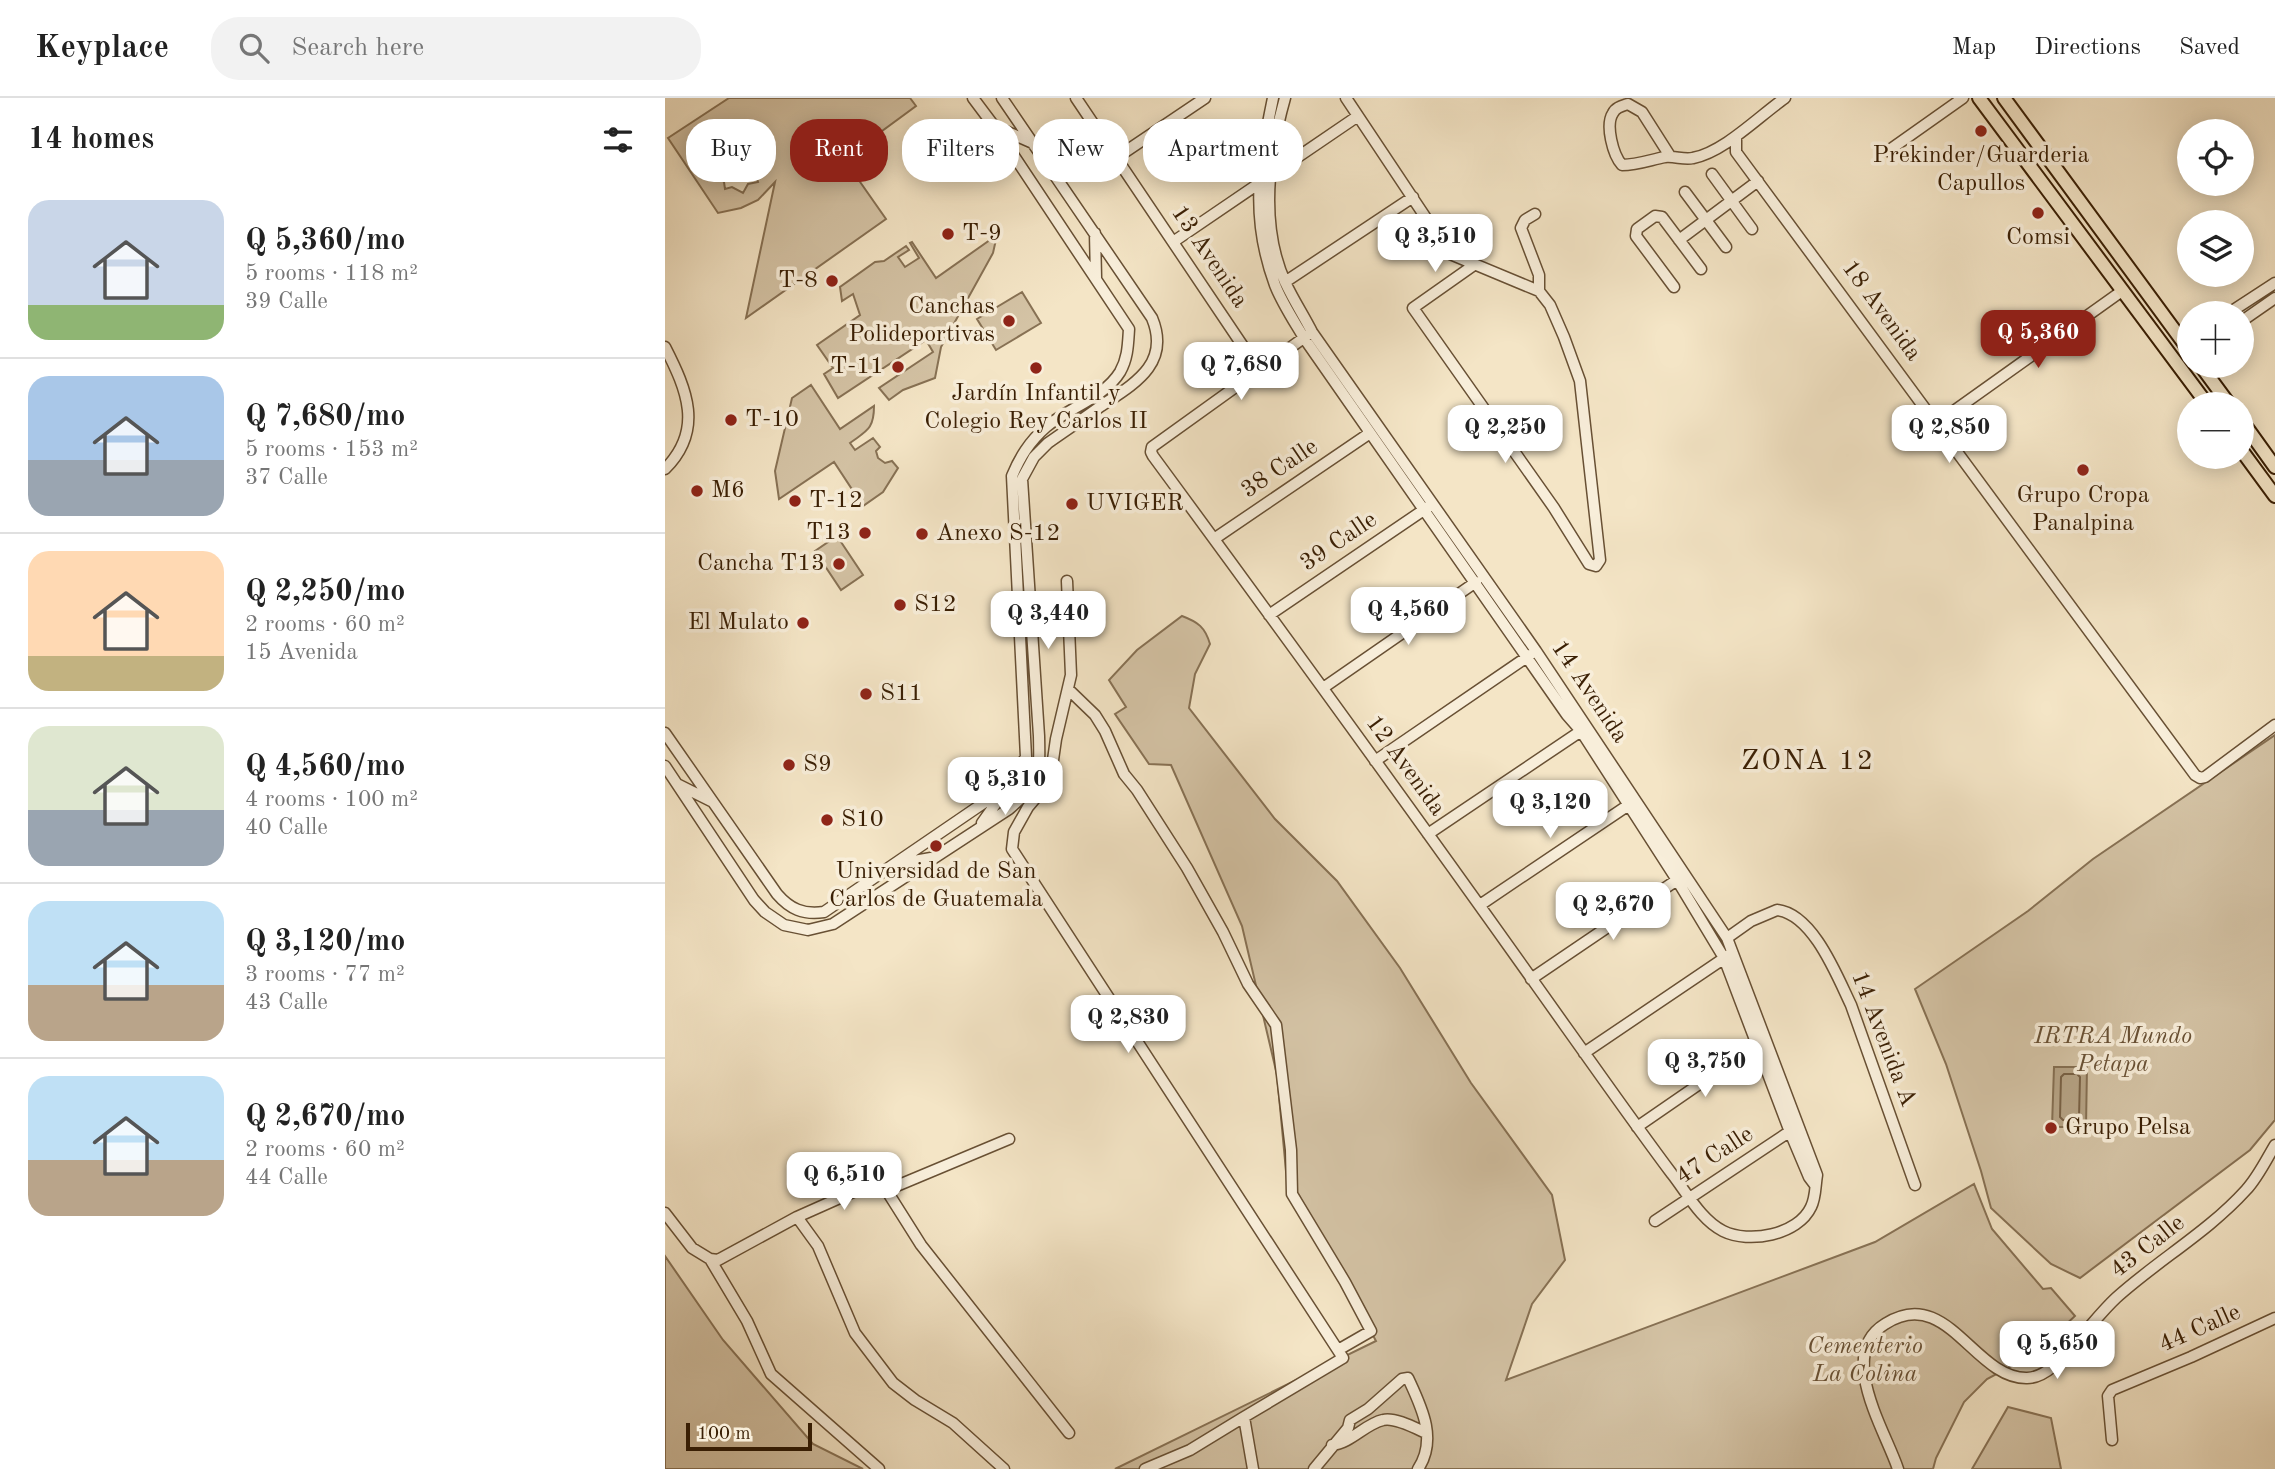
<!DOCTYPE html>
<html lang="en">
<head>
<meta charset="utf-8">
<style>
	body { margin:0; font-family:"Old Standard TT",serif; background:#f2f2f2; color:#222; height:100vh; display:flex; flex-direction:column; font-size:26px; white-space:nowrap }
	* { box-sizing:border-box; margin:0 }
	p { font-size:23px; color:#767676 }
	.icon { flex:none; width:38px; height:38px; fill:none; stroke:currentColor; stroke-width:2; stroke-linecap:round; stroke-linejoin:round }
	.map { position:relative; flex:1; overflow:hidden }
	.details { display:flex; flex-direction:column; background:#fff; width:665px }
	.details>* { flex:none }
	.guide { position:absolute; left:21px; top:21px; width:665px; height:63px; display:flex; gap:14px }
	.tools { position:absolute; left:1512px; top:21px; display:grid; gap:14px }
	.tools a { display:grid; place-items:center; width:77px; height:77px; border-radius:50%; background:#fff; box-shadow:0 4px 18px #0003; font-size:35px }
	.scale { position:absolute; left:21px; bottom:18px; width:126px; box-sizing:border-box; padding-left:7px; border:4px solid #3a1f04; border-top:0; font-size:19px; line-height:24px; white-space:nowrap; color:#3a1f04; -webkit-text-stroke:5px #f8eeda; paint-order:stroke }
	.price { position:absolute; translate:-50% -60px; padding:0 16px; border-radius:14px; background:#fff; color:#222; font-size:23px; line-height:46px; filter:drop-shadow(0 2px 4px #0008) }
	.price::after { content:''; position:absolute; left:50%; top:42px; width:21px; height:16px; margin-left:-10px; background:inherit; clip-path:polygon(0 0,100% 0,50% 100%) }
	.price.active { background:#8f2418; color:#fff }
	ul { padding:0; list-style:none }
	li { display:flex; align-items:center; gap:21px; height:175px; padding:0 28px }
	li+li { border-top:2px solid #e0e0e0 }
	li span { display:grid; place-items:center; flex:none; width:196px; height:140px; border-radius:21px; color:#555 }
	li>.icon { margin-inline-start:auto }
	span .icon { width:84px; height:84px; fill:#fffc; stroke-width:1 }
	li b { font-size:30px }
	h2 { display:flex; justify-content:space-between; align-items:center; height:84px; padding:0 28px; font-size:30px }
	.tag { padding:0 24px; border-radius:28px; background:#fff; box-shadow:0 4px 18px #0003; font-size:24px; line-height:63px }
	.tag.active { background:#8f2418; color:#fff }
	header { display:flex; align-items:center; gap:42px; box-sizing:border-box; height:98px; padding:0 35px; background:#fff; border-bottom:2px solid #e0e0e0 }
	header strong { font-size:33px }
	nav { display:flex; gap:38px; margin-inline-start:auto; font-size:24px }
	.search { width:490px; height:63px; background:#f2f2f2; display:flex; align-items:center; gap:18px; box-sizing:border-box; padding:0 24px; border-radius:28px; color:#767676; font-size:26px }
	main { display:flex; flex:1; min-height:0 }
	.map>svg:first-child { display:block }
</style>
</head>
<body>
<header>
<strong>Keyplace</strong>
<div class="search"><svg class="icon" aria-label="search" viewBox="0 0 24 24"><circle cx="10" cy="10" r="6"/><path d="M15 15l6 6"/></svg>Search here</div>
<nav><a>Map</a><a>Directions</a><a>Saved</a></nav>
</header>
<main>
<section class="details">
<h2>14 homes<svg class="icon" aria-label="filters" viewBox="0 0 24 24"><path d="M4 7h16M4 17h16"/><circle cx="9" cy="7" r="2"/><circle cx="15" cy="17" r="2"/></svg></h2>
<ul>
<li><span style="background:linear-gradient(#c9d6e8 75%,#8fb573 0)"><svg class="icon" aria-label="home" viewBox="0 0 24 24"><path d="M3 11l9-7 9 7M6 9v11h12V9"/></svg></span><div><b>Q 5,360/mo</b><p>5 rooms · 118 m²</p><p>39 Calle</p></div></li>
<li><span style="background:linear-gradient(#a9c7e8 60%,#9aa5b1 0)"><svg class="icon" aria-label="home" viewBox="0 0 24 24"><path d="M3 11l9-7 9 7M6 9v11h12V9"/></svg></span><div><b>Q 7,680/mo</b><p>5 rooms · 153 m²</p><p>37 Calle</p></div></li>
<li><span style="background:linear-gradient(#ffd9b3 75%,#c2b280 0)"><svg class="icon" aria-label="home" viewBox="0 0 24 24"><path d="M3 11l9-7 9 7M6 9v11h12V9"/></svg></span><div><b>Q 2,250/mo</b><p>2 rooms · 60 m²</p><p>15 Avenida</p></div></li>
<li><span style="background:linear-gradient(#dfe7d0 60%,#9aa5b1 0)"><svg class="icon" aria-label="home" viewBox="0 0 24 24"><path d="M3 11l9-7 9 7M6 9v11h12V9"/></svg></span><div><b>Q 4,560/mo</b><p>4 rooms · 100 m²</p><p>40 Calle</p></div></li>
<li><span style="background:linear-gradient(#bfe0f5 60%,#b9a48a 0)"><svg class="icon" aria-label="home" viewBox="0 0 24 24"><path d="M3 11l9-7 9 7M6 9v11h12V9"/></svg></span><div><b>Q 3,120/mo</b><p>3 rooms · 77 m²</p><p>43 Calle</p></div></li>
<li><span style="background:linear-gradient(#bfe0f5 60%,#b9a48a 0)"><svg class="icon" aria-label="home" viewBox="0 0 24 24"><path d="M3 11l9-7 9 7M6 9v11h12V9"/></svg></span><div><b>Q 2,670/mo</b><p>2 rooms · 60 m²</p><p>44 Calle</p></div></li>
</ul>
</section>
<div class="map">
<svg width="1610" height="1371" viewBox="0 0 1610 1371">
	<rect width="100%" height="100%" fill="#f4e5c6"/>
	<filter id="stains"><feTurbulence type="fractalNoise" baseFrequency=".00286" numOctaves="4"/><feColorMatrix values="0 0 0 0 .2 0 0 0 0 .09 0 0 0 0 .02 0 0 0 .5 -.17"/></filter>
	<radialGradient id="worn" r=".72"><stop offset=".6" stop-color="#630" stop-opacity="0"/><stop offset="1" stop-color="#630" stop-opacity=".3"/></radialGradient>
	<!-- green -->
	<path fill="#d4c3a5" stroke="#877154" stroke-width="2" fill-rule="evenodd" d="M 64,0 L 245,0 L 251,8 L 179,61 L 221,121 L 81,220 L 110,84 L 93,102 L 76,110 L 53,115 L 3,40 ZM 68,47 L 76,53 L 85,51 L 87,61 L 95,67 L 91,77 L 93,84 L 83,86 L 78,95 L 67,89 L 60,91 L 59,84 L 50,76 L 55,65 L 53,57 L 63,55 Z
		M 332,137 L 328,155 L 276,249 L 270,280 L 238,292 L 224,302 L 214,290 L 268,254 L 261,242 L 173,300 L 159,276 L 168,270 L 152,247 L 195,217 L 188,196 L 177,203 L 175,189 L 210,164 L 219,163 L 241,148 L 244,152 L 233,159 L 240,169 L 254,160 L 245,145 L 247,144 L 271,180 Z
		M 357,194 L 376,225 L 331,252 L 312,221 Z
		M 146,287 L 175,331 L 209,308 C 209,332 201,333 185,345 L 190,352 L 208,340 L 215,349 L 211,353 L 213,360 L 220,365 L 227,363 L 233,370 L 218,394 L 198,408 L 169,364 L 114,401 L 110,373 L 127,300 Z
		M 172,438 L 198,477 L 176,492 L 150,453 Z
		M 517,518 C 533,524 540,529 545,546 L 530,576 L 524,610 L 610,721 L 672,783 L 735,870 L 806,985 L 887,1097 L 900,1162 L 867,1206 L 841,1282 L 1210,1144 L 1309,1086 L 1327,1131 L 1378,1191 L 1386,1190 L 1410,1218 L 1369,1256 L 1322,1281 L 1299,1304 L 1271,1360 L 1268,1371 L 450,1371 L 711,1243 L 621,1073 L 612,977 L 577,828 L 506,667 L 484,666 L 450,616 L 461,609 L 444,582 L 472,552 Z
		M 1610,637 L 1610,1022 L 1585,1052 L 1415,1180 L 1386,1166 L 1326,1110 L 1316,1073 L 1281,966 L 1250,891 L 1363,813 L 1428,761 Z
		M 0,1158 L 58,1242 L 148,1346 L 198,1371 L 0,1371 Z
		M 1343,1309 L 1386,1320 L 1396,1371 L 1307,1371 Z"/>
	<!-- water -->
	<path fill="#b5a284" stroke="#846e51" stroke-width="2" d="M 1389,969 L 1422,969 L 1421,1029 L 1387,1029 Z"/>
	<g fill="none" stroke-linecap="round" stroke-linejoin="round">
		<!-- shore -->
		<path stroke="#786044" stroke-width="2" d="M 1399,976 L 1412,976 L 1415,979 L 1414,1019 L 1411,1022 L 1398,1022 L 1395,1019 L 1396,979 Z"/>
		<defs>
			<path id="minor" d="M 411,0 L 594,272
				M 608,0 C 594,68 585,119 610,187 C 617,205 629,223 639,240 L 902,617 L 916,633 L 1012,782 L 1059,860 L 1125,1034 L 1144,1079 L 1150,1087
				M 620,0 C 603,60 594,128 621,186 C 629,203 639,218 647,234 L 871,553 L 1062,840 L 1152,1077 C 1150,1088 1151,1099 1146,1109 C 1133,1137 1084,1146 1058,1133 C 1036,1122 1022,1095 1007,1076 C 971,1028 936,978 901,929 C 765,737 627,547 488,358 L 486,354 L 487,349 L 647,234
				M 681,0 L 785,156 L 874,193 L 885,207 L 899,239 L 915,283 L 935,462 L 931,468 L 924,466 L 889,410 L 748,210 L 809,167
				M 329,28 L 370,46
				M 1071,38 L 1071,54 L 1530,677 L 1535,680 L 1540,679 L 1610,627
				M 1223,53 L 1298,0
				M 1005,58 L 977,14 L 963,6 C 957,8 951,9 948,15 C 940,27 948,57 957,67 C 972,67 985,62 1000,59 C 1010,58 1019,62 1028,60 C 1059,54 1093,19 1120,0
				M 451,60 L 540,0
				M 1047,76 L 1087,131
				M 1020,94 L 1061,149
				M 870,116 L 860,122 L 856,130 L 874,177 L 874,193
				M 430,135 L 431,180
				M 1014,142 L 1093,83
				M 508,144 L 693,18
				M 620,184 L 748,99
				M 1009,189 L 971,138 L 972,131 L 990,118 L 997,119 L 1036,171
				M 1564,215 L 1610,185
				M 1577,223 L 1610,200
				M 0,249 C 22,292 39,332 0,371
				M 1272,325 L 1457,193
				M 549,441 L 705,335
				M 402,483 L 406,577 L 391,641 L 385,683 L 363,709 L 349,734 L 347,751 L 678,1260 L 579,1319 L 588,1371
				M 604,517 L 763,409
				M 658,590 L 811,484
				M 403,591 L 430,617 L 440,633 L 459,676 L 472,692 L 522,770 L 558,834 L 583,886 L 611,927 L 626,1052 L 627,1096 L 680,1184 L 706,1233 L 673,1252
				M 0,635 L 112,796 C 125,811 138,817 159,814 L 342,689 L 361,659 L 347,378 C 355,359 364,344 381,329 C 403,310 439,300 455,274 C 463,260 463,246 464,231 L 329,28 L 308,0
				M 710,663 L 865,557
				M 0,668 L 89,802 L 100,814 L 119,827 L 143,832 L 168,826 L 344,711 C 375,684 375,679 374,638 L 357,381 L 369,359 L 383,345 C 400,333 418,321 436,308 C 469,286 506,266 487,220 L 337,0
				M 12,686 L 46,703
				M 317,725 L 339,694
				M 763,736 L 916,633
				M 232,766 L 266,760
				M 815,807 L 968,704
				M 1062,840 L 1086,823 L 1112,812 C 1148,816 1172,878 1186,907 L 1250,1087
				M 866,881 L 1012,782
				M 919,955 L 1064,857
				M 972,1029 L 1091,947
				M 222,1092 L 344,1041
				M 0,1115 L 27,1150 L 45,1161 L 82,1223 L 106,1276 L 214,1371
				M 132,1119 L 153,1148 L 190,1235 L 228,1285 L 250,1302 L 288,1325 L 339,1371
				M 990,1123 L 1127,1032
				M 45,1161 L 53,1162 L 132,1119 L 215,1082 L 256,1147 L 404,1335
				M 1447,1342 L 1443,1298 L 1447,1292 L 1526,1259 L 1610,1220
				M 667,1347 C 686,1345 700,1326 718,1322 C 730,1319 750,1330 761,1335
				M 480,1371 L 525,1352 L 579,1319
				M 649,1371 L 683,1330 L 685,1322 L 703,1311 L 737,1281 L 743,1280 C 756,1308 773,1341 753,1371
				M 1233,1371 C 1220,1332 1171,1256 1220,1226 C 1282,1186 1309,1281 1362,1280 C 1382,1280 1400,1257 1412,1243 C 1425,1229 1437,1213 1451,1200 C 1493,1162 1543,1134 1581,1092 C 1593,1079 1601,1062 1610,1047"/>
			<path id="major" d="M 1314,0 L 1542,306
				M 1339,0 L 1524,252
				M 1536,268 L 1564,306
				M 1577,323 L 1610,369
				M 1577,353 L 1610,398"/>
		</defs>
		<!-- minor casing -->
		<use href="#minor" stroke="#685034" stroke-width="13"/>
		<!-- major casing -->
		<use href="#major" stroke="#3a1f04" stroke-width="16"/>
		<!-- minor -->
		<use href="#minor" stroke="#f8eeda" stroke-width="10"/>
		<!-- major -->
		<use href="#major" stroke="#f4e5c6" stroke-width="12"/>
	</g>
	<!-- markers -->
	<g fill="#8f2418" stroke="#f8eeda" stroke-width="2.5">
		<circle cx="1316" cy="33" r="7"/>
		<circle cx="1373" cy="115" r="7"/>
		<circle cx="283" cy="136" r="7"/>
		<circle cx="167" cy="183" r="7"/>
		<circle cx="344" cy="223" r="7"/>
		<circle cx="233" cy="269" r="7"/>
		<circle cx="371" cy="270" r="7"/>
		<circle cx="66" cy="322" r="7"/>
		<circle cx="1418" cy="372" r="7"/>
		<circle cx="32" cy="393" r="7"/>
		<circle cx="130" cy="403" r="7"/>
		<circle cx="407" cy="406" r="7"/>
		<circle cx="200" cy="435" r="7"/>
		<circle cx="257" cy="436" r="7"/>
		<circle cx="174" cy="466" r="7"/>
		<circle cx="235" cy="507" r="7"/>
		<circle cx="138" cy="525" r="7"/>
		<circle cx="201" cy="596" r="7"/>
		<circle cx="124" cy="667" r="7"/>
		<circle cx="162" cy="722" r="7"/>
		<circle cx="271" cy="748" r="7"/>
		<circle cx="1386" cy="1030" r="7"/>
	</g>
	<g text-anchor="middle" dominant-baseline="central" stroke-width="7" stroke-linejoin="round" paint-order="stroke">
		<!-- poi labels -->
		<g font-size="24" fill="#3a1f04" stroke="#f8eeda" text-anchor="start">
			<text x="1316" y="58" text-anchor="middle">Prekinder/Guarderia<tspan x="1316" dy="28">Capullos</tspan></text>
			<text x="297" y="136">T-9</text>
			<text x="1373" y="140" text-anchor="middle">Comsi</text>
			<text x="153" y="183" text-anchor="end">T-8</text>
			<text x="330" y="209" text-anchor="end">Canchas<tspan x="330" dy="28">Polideportivas</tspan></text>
			<text x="219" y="269" text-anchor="end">T-11</text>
			<text x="371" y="296" text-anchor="middle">Jardín Infantil y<tspan x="371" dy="28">Colegio Rey Carlos II</tspan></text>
			<text x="80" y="322">T-10</text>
			<text x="46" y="393">M6</text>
			<text x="1418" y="398" text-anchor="middle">Grupo Cropa<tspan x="1418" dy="28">Panalpina</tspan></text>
			<text x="144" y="403">T-12</text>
			<text x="421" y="406">UVIGER</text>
			<text x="186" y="435" text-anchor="end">T13</text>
			<text x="271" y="436">Anexo S-12</text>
			<text x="160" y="466" text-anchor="end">Cancha T13</text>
			<text x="249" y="507">S12</text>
			<text x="124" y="525" text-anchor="end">El Mulato</text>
			<text x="215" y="596">S11</text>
			<text x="138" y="667">S9</text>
			<text x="176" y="722">S10</text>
			<text x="271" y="774" text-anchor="middle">Universidad de San<tspan x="271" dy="28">Carlos de Guatemala</tspan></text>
			<text x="1400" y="1030">Grupo Pelsa</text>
		</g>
		<!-- street labels -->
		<g font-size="24" fill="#3a1f04" stroke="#f8eeda">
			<text transform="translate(544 159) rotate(56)">13 Avenida</text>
			<text transform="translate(1216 213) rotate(54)">18 Avenida</text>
			<text transform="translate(615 371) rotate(-34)">38 Calle</text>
			<text transform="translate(674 444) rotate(-34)">39 Calle</text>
			<text transform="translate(924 594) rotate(56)">14 Avenida</text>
			<text transform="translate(740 668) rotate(54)">12 Avenida</text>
			<text transform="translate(1218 941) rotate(69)">14 Avenida A</text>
			<text transform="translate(1050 1058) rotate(-33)">47 Calle</text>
			<text transform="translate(1483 1149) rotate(-38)">43 Calle</text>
			<text transform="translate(1535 1231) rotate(-24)">44 Calle</text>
		</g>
		<!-- park labels -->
		<g font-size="24" font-style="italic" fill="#685034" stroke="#f8eeda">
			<text x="1448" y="939">IRTRA Mundo<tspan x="1448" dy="28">Petapa</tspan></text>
			<text x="1200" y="1249">Cementerio<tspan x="1200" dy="28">La Colina</tspan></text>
		</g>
		<!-- quarter labels -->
		<g font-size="28" letter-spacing="2" fill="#3a1f04" stroke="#f8eeda">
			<text x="1143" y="664">ZONA 12</text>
		</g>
	</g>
	<rect width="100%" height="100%" filter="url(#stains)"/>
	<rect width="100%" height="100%" fill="url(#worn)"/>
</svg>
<div class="tools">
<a><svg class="icon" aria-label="locate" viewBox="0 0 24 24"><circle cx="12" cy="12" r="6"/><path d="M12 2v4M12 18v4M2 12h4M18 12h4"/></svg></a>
<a><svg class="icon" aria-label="layers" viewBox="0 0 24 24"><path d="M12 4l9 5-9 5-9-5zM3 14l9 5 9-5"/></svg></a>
<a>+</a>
<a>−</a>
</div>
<div class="scale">100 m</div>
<b class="price" style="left:770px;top:176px">Q 3,510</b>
<b class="price active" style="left:1373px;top:272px">Q 5,360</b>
<b class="price" style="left:576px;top:304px">Q 7,680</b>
<b class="price" style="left:840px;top:367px">Q 2,250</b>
<b class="price" style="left:1284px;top:367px">Q 2,850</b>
<b class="price" style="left:743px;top:549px">Q 4,560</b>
<b class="price" style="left:383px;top:553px">Q 3,440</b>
<b class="price" style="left:340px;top:719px">Q 5,310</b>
<b class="price" style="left:885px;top:742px">Q 3,120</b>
<b class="price" style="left:948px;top:844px">Q 2,670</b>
<b class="price" style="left:463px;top:957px">Q 2,830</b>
<b class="price" style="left:1040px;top:1001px">Q 3,750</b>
<b class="price" style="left:179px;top:1114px">Q 6,510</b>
<b class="price" style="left:1392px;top:1283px">Q 5,650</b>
<div class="guide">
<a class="tag">Buy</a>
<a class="tag active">Rent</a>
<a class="tag">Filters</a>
<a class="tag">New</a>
<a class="tag">Apartment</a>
</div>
</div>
</main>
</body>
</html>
